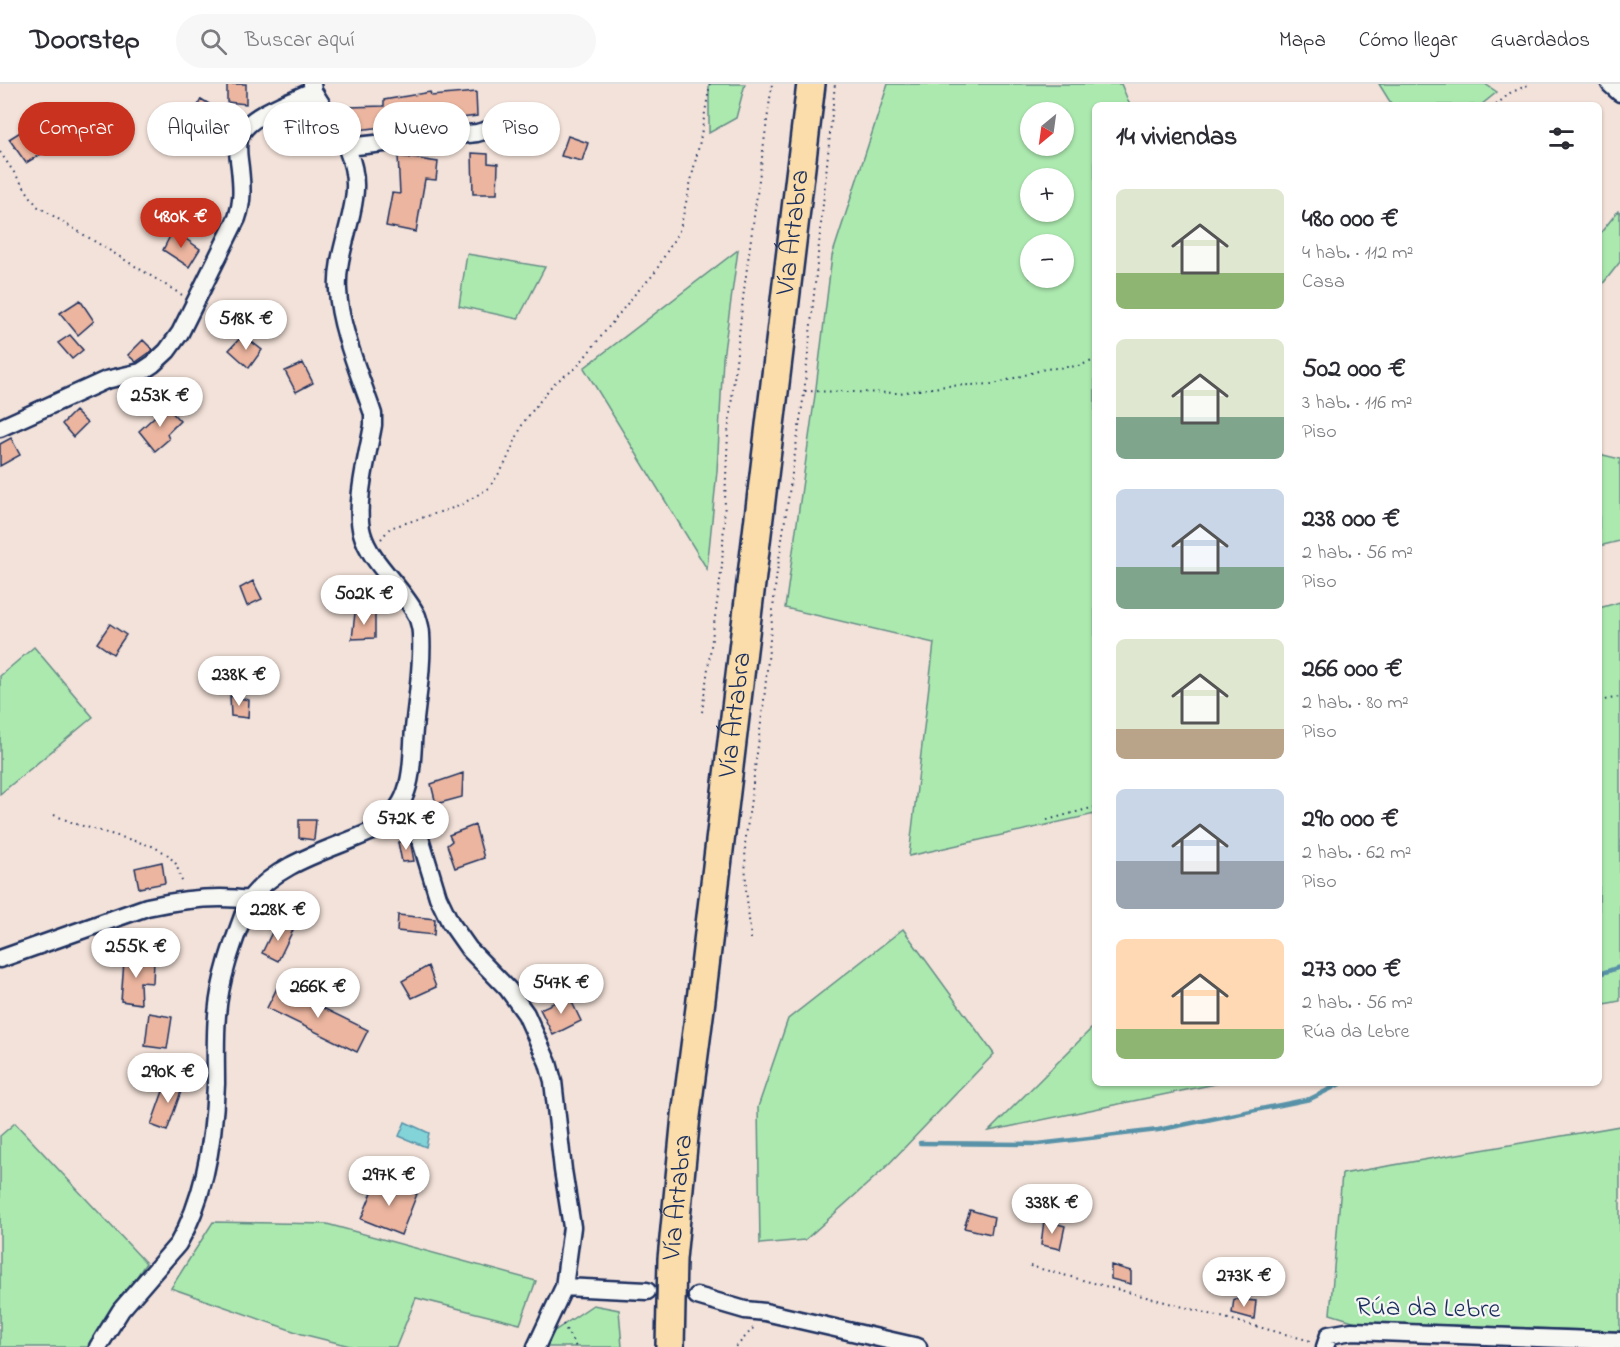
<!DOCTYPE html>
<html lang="es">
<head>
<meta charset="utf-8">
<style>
	body { margin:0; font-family:"Indie Flower",sans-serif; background:#f7f7f7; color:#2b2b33; height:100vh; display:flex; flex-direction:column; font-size:22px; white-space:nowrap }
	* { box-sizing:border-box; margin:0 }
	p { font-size:20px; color:#7c7c81 }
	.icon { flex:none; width:33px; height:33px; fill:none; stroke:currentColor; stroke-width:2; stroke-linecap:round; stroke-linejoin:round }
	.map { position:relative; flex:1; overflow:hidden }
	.sheet { position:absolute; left:1092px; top:18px; width:510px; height:984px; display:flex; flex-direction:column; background:#fff; border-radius:9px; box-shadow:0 2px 4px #0004 }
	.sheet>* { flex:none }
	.guide { position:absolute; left:18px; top:18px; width:570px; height:54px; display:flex; gap:12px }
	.needle { width:39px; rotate:209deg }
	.fabs { position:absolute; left:1020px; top:18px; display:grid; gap:12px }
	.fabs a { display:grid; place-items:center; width:54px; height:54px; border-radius:50%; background:#fff; box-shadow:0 2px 4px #0004; font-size:30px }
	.price { position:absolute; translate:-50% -51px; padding:0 14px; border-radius:21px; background:#fff; color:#222; font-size:20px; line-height:39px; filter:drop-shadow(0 2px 3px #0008) }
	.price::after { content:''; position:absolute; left:50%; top:36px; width:18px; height:14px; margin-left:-9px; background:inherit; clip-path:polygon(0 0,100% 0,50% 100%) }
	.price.current { background:#c8321e; color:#fff }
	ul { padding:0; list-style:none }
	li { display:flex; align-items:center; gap:18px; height:150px; padding:0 24px }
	li span { display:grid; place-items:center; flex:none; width:168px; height:120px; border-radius:9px; color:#555 }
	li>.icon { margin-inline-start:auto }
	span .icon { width:72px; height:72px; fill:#fffc; stroke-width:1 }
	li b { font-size:26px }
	h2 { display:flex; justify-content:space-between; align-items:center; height:72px; padding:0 24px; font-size:26px }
	.chip { padding:0 21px; border-radius:27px; background:#fff; box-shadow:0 2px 4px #0004; font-size:21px; line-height:54px }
	.chip.current { background:#c8321e; color:#fff }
	header { display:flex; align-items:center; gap:36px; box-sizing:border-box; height:84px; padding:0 30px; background:#fff; border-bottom:2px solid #e1e1e2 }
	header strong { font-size:28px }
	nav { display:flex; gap:33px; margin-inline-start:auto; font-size:21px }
	.search { width:420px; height:54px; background:#f7f7f7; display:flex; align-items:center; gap:15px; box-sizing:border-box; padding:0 21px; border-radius:33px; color:#7c7c81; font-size:22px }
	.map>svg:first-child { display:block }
</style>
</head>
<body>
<header>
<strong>Doorstep</strong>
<div class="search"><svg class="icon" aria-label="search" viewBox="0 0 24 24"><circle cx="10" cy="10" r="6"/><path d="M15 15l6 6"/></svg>Buscar aquí</div>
<nav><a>Mapa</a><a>Cómo llegar</a><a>Guardados</a></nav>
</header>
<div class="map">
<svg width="1620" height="1263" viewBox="0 0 1620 1263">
	<rect width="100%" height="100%" fill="#f3e2d9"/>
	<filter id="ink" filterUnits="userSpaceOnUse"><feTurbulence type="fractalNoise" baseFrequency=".0167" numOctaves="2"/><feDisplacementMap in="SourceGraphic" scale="12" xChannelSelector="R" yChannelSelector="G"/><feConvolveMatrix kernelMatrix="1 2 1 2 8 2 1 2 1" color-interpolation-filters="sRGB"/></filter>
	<g filter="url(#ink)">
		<!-- green -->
		<path fill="#ace9af" stroke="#648c86" stroke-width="1.5" fill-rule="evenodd" d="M 709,0 L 745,0 L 736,34 L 709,49 Z
			M 888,0 L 1121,0 L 1130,21 L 1095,21 L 1095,730 L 909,772 L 934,559 L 785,524 L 816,304 L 832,172 ZM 1030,28 L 1064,28 L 1064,62 L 1030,62 ZM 1030,94 L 1064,94 L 1064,128 L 1030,128 ZM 1030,160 L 1064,160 L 1064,194 L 1030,194 Z
			M 1379,0 L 1485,0 L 1497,8 L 1481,21 L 1392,21 Z
			M 1618,127 L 1620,128 L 1620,178 L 1601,202 L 1599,200 L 1599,151 Z
			M 738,166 L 723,274 L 717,387 L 707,485 L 584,284 Z
			M 467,170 L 545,183 L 518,235 L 459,222 Z
			M 1599,370 L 1620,375 L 1620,457 L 1599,462 Z
			M 1620,518 L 1620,917 L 1599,921 L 1599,524 Z
			M 34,563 L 93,633 L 0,710 L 0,592 Z
			M 903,845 L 994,970 L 883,1086 L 805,1156 L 760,1160 L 758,1023 L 788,935 Z
			M 1095,941 L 1095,999 L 1220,999 L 989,1047 Z
			M 15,1039 L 146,1179 L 89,1263 L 0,1263 L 0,1052 Z
			M 1620,1042 L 1620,1247 L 1356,1238 L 1330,1230 L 1342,1090 Z
			M 213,1138 L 327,1140 L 536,1197 L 520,1240 L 416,1214 L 396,1263 L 354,1263 L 302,1250 L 171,1204 Z
			M 593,1221 L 619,1226 L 622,1263 L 544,1263 L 550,1250 Z"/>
		<!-- water -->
		<path fill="#83d4d9" stroke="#5992a8" stroke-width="1.5" d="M 405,1038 L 429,1049 L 426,1063 L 399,1052 Z"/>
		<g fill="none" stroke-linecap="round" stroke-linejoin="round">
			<!-- stream -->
			<path stroke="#5992a8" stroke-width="4.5" d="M 1599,890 L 1620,883
				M 920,1059 L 1038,1060 L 1158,1046 L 1310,1015 L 1342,999"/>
		</g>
		<!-- building -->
		<path fill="#ebb59f" stroke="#1b2f5e" stroke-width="1.5" d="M 227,0 L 246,0 L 246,20 L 227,18 Z
			M 430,8 L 431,12 L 476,8 L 477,32 L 452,35 L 406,37 L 407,40 L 358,46 L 357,37 L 349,37 L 348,23 L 384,22 L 384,16 Z
			M 201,15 L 219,26 L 210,41 L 193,32 Z
			M 41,35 L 58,60 L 26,79 L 9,55 Z
			M 568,52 L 588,59 L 582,77 L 561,72 Z
			M 472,69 L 488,70 L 488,79 L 498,80 L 497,110 L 473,110 Z
			M 398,72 L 438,78 L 436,96 L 425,95 L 416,148 L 386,142 L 392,109 L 400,110 Z
			M 173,146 L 200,165 L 189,183 L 163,166 Z
			M 80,216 L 94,237 L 78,251 L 60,229 Z
			M 70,251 L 83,266 L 72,275 L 58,259 Z
			M 243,251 L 262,266 L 249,284 L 229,266 Z
			M 143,256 L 153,266 L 136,278 L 128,271 Z
			M 303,279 L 313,299 L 296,308 L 285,287 Z
			M 166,322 L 180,337 L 167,350 L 169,355 L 155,367 L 139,347 Z
			M 75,327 L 87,339 L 73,353 L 62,340 Z
			M 11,354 L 20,371 L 0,382 L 0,360 Z
			M 253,497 L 262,515 L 247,522 L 240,504 Z
			M 355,529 L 375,530 L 375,554 L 352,555 Z
			M 110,540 L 126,551 L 113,570 L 97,559 Z
			M 230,612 L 249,616 L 248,634 L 231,632 Z
			M 463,689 L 462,713 L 436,720 L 431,700 Z
			M 299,736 L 316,736 L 314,756 L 299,754 Z
			M 475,741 L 484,774 L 455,784 L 447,761 L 452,757 L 449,751 Z
			M 410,756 L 414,777 L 402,778 L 398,758 Z
			M 162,778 L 165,799 L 139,804 L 135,784 Z
			M 398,831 L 435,835 L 434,851 L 397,847 Z
			M 277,838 L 293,846 L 278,877 L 262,869 Z
			M 124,877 L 154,877 L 153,899 L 140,898 L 141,920 L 121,917 Z
			M 428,882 L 436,903 L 412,914 L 402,897 Z
			M 278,902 L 368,946 L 357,968 L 267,924 Z
			M 569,912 L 581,937 L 553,951 L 540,925 Z
			M 149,929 L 172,933 L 167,965 L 145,962 Z
			M 168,993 L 184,999 L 167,1047 L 151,1041 Z
			M 378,1094 L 417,1110 L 401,1151 L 361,1135 Z
			M 970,1126 L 994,1133 L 991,1150 L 964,1144 Z
			M 1044,1136 L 1065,1142 L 1060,1165 L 1041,1161 Z
			M 1111,1181 L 1131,1187 L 1131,1200 L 1111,1195 Z
			M 1234,1215 L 1256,1217 L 1254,1235 L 1232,1229 Z"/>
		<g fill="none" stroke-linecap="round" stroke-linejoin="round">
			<defs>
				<path id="minor" d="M 1610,0 L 1620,9
					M 347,63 L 477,49 L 498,43
					M 0,344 L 106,296 L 141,288 L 153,280 L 167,267 L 180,249 L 237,134 C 243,117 242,103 240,84 C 239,74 236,62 240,52 C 248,31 293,16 313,7
					M 400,722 L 417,744 L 438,813 L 450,838 L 469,865 L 508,905 L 526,930 L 548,979 L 553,997 L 563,1086 L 572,1143 L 564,1203 L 536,1263
					M 0,875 L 147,823 C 179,816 216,811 249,816
					M 564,1203 L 647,1207
					M 697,1212 L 745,1226 L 765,1228 L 918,1263
					M 98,1263 L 121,1226 L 178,1160 C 205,1114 214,1054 216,1000 C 216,977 215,954 217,931 C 220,891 235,854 249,816 C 276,779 330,766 370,748 C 385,739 397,729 404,713 C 413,693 412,667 414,645 C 417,614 423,581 421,550 C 421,544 419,538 417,532 C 403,503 370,479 362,449 C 354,420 368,371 373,341 L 373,330 C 361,294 339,242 338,206 C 336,174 350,146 354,115 C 361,73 334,41 313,7 L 312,0
					M 1325,1263 L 1329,1251 L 1352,1247 L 1620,1257"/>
				<g id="trunk">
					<path id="s1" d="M 670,1263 L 672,1175 L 686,1032 L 700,924 L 811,0"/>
				</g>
			</defs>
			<!-- minor casing -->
			<use href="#minor" stroke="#1b2f5e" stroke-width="21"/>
			<!-- trunk casing -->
			<use href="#trunk" stroke="#1b2f5e" stroke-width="32"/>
			<!-- path -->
			<path stroke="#1b2f5e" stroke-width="2" stroke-dasharray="1.5 4.5" stroke-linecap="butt" d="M 1496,21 L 1510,9 L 1530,0
				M 0,68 L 37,122 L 182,211
				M 805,307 L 899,309 L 946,302 L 994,300 L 1045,285 L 1078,282 L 1095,276
				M 381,455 L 390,444 L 459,422 L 489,404 L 504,382 L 523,339 L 553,300 L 576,284 L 635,210 L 654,190 L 680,145 L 700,57 L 710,0
				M 1599,617 L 1620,613
				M 702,628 L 722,482 L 728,349 L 744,206 L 772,0
				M 54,731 L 76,740 L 152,762 L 167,770 L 176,780 L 183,800
				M 1047,736 L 1095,723
				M 751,855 L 746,805 L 745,760 L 764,616 L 776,495 L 804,310 L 835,0
				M 1030,1182 L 1311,1257
				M 563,1240 L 576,1263
				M 736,1263 L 756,1241"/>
			<!-- minor -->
			<use href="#minor" stroke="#f6f6f2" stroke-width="16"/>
			<!-- trunk -->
			<use href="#trunk" stroke="#fbddab" stroke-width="27"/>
		</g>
	</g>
	<g text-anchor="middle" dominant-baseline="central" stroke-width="4.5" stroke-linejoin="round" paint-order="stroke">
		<!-- street labels -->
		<g font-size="27" fill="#1b2f5e" stroke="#f6f6f2">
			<text stroke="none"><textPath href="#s1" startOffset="1122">Vía Ártabra</textPath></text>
			<text stroke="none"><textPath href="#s1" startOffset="636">Vía Ártabra</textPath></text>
			<text stroke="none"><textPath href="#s1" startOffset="150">Vía Ártabra</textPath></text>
			<text transform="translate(1428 1225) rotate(1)">Rúa da Lebre</text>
		</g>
	</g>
</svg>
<div class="fabs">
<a><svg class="needle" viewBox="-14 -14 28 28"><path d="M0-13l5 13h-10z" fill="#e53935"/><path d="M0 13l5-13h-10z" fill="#7c7c81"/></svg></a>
<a>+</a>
<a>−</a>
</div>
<b class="price current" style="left:181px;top:165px">480K €</b>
<b class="price" style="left:246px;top:267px">518K €</b>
<b class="price" style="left:160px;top:344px">253K €</b>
<b class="price" style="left:364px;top:542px">502K €</b>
<b class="price" style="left:239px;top:623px">238K €</b>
<b class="price" style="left:406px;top:767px">572K €</b>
<b class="price" style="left:278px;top:858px">228K €</b>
<b class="price" style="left:136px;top:895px">255K €</b>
<b class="price" style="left:561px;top:931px">547K €</b>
<b class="price" style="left:318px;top:935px">266K €</b>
<b class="price" style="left:168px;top:1020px">290K €</b>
<b class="price" style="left:389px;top:1123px">297K €</b>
<b class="price" style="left:1052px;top:1151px">338K €</b>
<b class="price" style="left:1244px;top:1224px">273K €</b>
<div class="guide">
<a class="chip current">Comprar</a>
<a class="chip">Alquilar</a>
<a class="chip">Filtros</a>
<a class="chip">Nuevo</a>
<a class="chip">Piso</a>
</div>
<section class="sheet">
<h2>14 viviendas<svg class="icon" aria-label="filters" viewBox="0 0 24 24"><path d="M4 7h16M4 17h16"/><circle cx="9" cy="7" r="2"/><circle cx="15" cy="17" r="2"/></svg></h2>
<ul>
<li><span style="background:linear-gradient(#dfe7d0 70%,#8fb573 0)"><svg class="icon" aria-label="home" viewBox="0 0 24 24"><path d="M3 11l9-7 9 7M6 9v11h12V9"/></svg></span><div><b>480 000 €</b><p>4 hab. · 112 m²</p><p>Casa</p></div></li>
<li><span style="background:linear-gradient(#dfe7d0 65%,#7fa58c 0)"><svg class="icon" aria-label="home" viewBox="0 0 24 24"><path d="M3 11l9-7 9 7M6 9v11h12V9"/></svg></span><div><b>502 000 €</b><p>3 hab. · 116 m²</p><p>Piso</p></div></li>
<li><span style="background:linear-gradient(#c9d6e8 65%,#7fa58c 0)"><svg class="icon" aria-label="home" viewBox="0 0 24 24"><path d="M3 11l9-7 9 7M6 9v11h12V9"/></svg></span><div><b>238 000 €</b><p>2 hab. · 56 m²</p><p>Piso</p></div></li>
<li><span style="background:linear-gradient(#dfe7d0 75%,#b9a48a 0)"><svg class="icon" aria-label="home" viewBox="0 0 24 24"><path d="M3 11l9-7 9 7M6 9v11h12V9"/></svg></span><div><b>266 000 €</b><p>2 hab. · 80 m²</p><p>Piso</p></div></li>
<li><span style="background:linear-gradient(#c9d6e8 60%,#9aa5b1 0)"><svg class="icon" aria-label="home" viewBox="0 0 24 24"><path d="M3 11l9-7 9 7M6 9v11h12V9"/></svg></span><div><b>290 000 €</b><p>2 hab. · 62 m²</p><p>Piso</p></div></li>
<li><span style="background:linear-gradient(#ffd9b3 75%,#8fb573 0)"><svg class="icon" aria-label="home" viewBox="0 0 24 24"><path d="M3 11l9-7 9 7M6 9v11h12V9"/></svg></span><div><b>273 000 €</b><p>2 hab. · 56 m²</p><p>Rúa da Lebre</p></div></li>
</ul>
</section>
</div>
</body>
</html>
